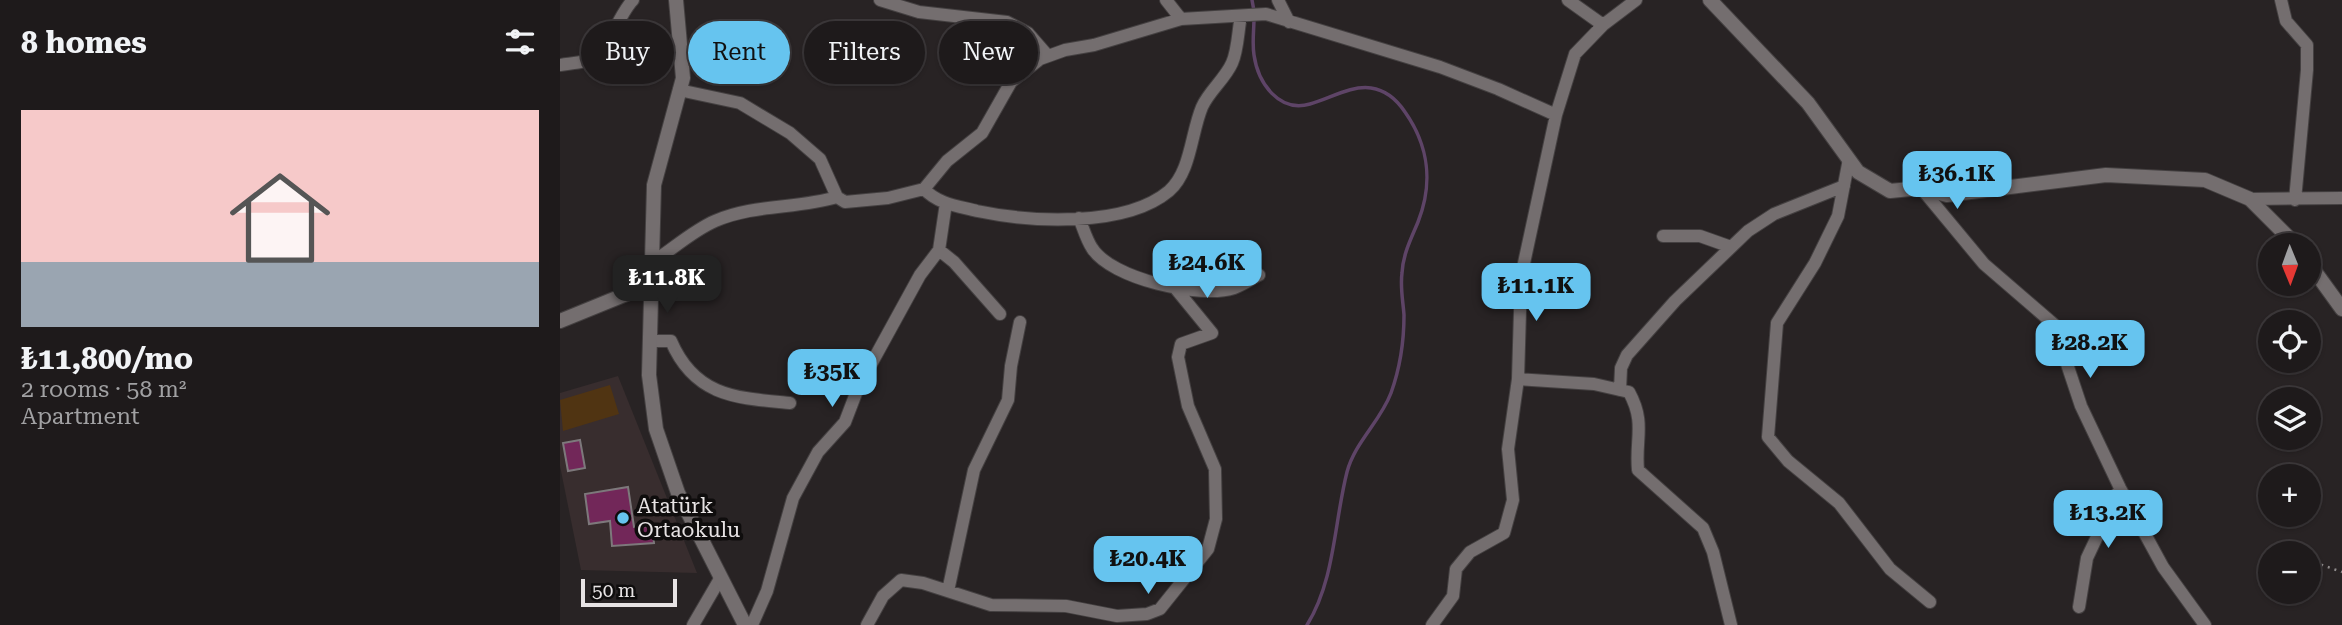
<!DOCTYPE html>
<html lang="en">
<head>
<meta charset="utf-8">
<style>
	body { margin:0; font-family:"Roboto Serif",serif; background:#262324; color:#f1f3f6; height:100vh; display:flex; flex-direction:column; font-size:26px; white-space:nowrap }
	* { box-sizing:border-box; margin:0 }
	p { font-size:23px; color:#a1a1a3 }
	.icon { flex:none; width:38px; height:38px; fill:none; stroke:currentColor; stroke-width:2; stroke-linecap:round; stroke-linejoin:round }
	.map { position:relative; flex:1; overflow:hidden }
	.side { display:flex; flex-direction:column; background:#1e1a1b; width:560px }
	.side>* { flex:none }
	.guide { position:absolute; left:21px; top:21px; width:665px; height:63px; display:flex; gap:14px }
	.needle { width:46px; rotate:179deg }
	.tools { position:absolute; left:1698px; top:233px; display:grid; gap:14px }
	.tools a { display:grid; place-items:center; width:63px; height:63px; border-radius:50%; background:#1e1a1b; box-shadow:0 2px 5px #0004,0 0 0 2px #3c383a; font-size:35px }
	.scale { position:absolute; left:21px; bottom:18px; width:96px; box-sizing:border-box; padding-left:7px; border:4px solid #e7e3e4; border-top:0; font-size:19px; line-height:24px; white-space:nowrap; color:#e7e3e4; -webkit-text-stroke:5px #0f0d0d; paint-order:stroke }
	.price { position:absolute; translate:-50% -60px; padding:0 16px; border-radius:14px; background:#66c4ef; color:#111; font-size:23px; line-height:46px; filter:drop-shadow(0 2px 4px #0008) }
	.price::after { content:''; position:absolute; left:50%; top:42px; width:21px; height:16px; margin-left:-10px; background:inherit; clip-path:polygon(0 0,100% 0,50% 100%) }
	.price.on { background:#222; color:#fff }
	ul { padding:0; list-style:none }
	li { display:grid; align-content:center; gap:14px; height:371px; padding:0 21px }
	li span { display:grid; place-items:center; height:217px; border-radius:0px; color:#555 }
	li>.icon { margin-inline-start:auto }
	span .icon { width:126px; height:126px; fill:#fffc; stroke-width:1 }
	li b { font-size:30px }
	h2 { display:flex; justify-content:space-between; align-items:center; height:84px; padding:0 21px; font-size:30px }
	.tag { padding:0 24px; border-radius:32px; background:#1e1a1b; box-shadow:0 2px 5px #0004,0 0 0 2px #3c383a; font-size:24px; line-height:63px }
	.tag.on { background:#66c4ef; color:#111 }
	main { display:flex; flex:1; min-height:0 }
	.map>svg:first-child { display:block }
</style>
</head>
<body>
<main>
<section class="side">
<h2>8 homes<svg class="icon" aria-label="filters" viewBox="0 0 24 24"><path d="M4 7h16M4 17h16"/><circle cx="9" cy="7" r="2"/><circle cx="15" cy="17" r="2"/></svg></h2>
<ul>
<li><span style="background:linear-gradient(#f6c9c9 70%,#9aa5b1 0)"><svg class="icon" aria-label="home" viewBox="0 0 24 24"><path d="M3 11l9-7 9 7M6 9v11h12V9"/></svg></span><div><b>₺11,800/mo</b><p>2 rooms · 58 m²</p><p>Apartment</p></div></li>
</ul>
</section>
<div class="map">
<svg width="1782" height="625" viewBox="0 0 1782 625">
	<rect width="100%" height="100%" fill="#282324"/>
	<!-- built -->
	<path fill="#382d2e" d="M 58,376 L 137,573 L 21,570 L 0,466 L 0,393 Z"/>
	<!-- green -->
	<path fill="#503412" d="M 50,385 L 59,414 L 3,431 L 0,400 Z"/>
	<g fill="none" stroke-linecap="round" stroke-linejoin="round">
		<!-- stream -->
		<path stroke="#5e4467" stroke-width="3.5" d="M 692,0 L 694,11
			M 694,18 C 694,30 692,43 694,55 C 698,83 719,113 750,104 C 769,99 791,85 811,88 C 825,90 837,100 845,112 C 869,146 873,184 858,222 C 851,239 843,254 842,273 C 840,287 843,301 844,315 C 844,342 840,368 831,393 C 820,422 795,442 787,472 C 774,523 775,580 747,625"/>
	</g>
	<!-- building -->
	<path fill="#722759" stroke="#7d787b" stroke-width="2" d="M 20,440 L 25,468 L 8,471 L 3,443 Z
		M 68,487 L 74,527 L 92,526 L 94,543 L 52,546 L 50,521 L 29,524 L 25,494 Z"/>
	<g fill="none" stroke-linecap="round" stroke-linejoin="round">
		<defs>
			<path id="minor" d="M 320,0 L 359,12 L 447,22 L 468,33 L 488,56
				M 606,0 L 621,19
				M 718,0 L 729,22
				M 1008,0 L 1043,25
				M 1721,0 L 1726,21 L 1747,45 L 1747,70 L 1735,200
				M 0,65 C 12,63 27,63 38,56 C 48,49 59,14 73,0
				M 119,90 L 180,103 L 230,133 L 260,159 L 277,197 L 285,202 L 328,198 L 364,189 L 387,161 L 422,133 L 451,82 L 480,59 L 505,50 L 534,45 L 621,19 L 706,14 L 880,67 L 938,89 L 996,115
				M 1289,159 L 1278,216 L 1255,263 L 1217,323 L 1208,437 L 1228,461 L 1279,503 L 1330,569 L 1370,602
				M 1361,188 L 1424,264 L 1504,333 L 1506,361 L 1521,406 L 1560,488 L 1603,567 L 1645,625
				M 364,189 C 378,204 398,206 417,211 C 470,222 565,228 609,191 C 631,172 631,133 642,107 C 649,91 665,79 672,63 C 678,50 678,30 681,16
				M 1690,199 L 1782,198
				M 519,218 C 523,227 526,239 532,248 C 551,279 641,299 674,288 C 683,285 691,279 699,275
				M 1103,236 L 1140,236 L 1171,247
				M 379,250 L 394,262 L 440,314
				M 91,263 C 112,250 132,231 155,221 C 194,204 237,209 277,197
				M 90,341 L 111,341 C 135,397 177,398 230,403
				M 958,379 L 1034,384 L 1069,392 C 1086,423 1075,439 1078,470 L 1143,528 L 1153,552 L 1171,625
				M 1060,390 L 1061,368 L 1067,355 L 1115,301 L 1188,231 L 1214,214 L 1284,186
				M 388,591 L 414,470 L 448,400 L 451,366 L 460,322
				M 1519,607 L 1527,558 L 1560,488
				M 133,625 L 161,577
				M 192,625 L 207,591 L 233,498 L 258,452 L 285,422 L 298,388 L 360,275 L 379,250 L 386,203
				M 307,625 L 323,596 L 341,580 L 363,583 L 431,605 L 506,606 L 557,616 L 587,614 L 600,609 L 648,549 L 656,519 L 655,469 L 628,406 L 618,357 L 621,344 L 652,333 L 616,289
				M 872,625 L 893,596 L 896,569 L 910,552 L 944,533 L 953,500 L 948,449 L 958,379 L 961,277 L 996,115 L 1015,54 L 1043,25 L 1076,0"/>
			<path id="tertiary" d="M 116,0 L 123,78 L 94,185 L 89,375 L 96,429 L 118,493 L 185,625
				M 1150,0 L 1248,103 L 1298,172 L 1330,191 L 1361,188 L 1387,195 L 1546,175 L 1645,180 L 1690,199 L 1736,245
				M 1748,262 L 1782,309
				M 0,321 L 91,284"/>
		</defs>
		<!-- minor casing -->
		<use href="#minor" stroke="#444041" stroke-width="14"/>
		<!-- tertiary casing -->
		<use href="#tertiary" stroke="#444041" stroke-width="16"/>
		<!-- path -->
		<path stroke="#908c8d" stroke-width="2.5" stroke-dasharray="2 5" stroke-linecap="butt" d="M 1709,549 L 1728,553
			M 1748,560 L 1782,572"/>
		<!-- minor -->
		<use href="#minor" stroke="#746e6f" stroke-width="12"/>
		<!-- tertiary -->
		<use href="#tertiary" stroke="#746e6f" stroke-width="14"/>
	</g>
	<!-- markers -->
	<circle fill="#66c4ef" stroke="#0f0d0d" stroke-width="2.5" cx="63" cy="518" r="7"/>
	<g text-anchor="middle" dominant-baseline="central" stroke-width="7" stroke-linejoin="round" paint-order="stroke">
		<!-- poi labels -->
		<g font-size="21" fill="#e7e3e4" stroke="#0f0d0d" text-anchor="start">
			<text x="77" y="506">Atatürk<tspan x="77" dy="24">Ortaokulu</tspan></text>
		</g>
	</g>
</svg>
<div class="tools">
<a><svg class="needle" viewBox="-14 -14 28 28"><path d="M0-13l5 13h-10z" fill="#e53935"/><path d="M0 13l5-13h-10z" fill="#a1a1a3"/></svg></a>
<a><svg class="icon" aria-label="locate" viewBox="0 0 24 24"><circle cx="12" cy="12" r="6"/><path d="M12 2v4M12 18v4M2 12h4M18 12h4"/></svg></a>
<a><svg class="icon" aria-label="layers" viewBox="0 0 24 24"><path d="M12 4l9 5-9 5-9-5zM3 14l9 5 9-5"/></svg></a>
<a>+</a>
<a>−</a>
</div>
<div class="scale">50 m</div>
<b class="price" style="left:1397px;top:211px">₺36.1K</b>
<b class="price" style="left:647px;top:300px">₺24.6K</b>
<b class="price on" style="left:107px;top:315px">₺11.8K</b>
<b class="price" style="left:976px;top:323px">₺11.1K</b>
<b class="price" style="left:1530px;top:380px">₺28.2K</b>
<b class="price" style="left:272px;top:409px">₺35K</b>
<b class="price" style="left:1548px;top:550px">₺13.2K</b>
<b class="price" style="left:588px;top:596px">₺20.4K</b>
<div class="guide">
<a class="tag">Buy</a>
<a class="tag on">Rent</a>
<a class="tag">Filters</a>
<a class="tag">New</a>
</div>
</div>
</main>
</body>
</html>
